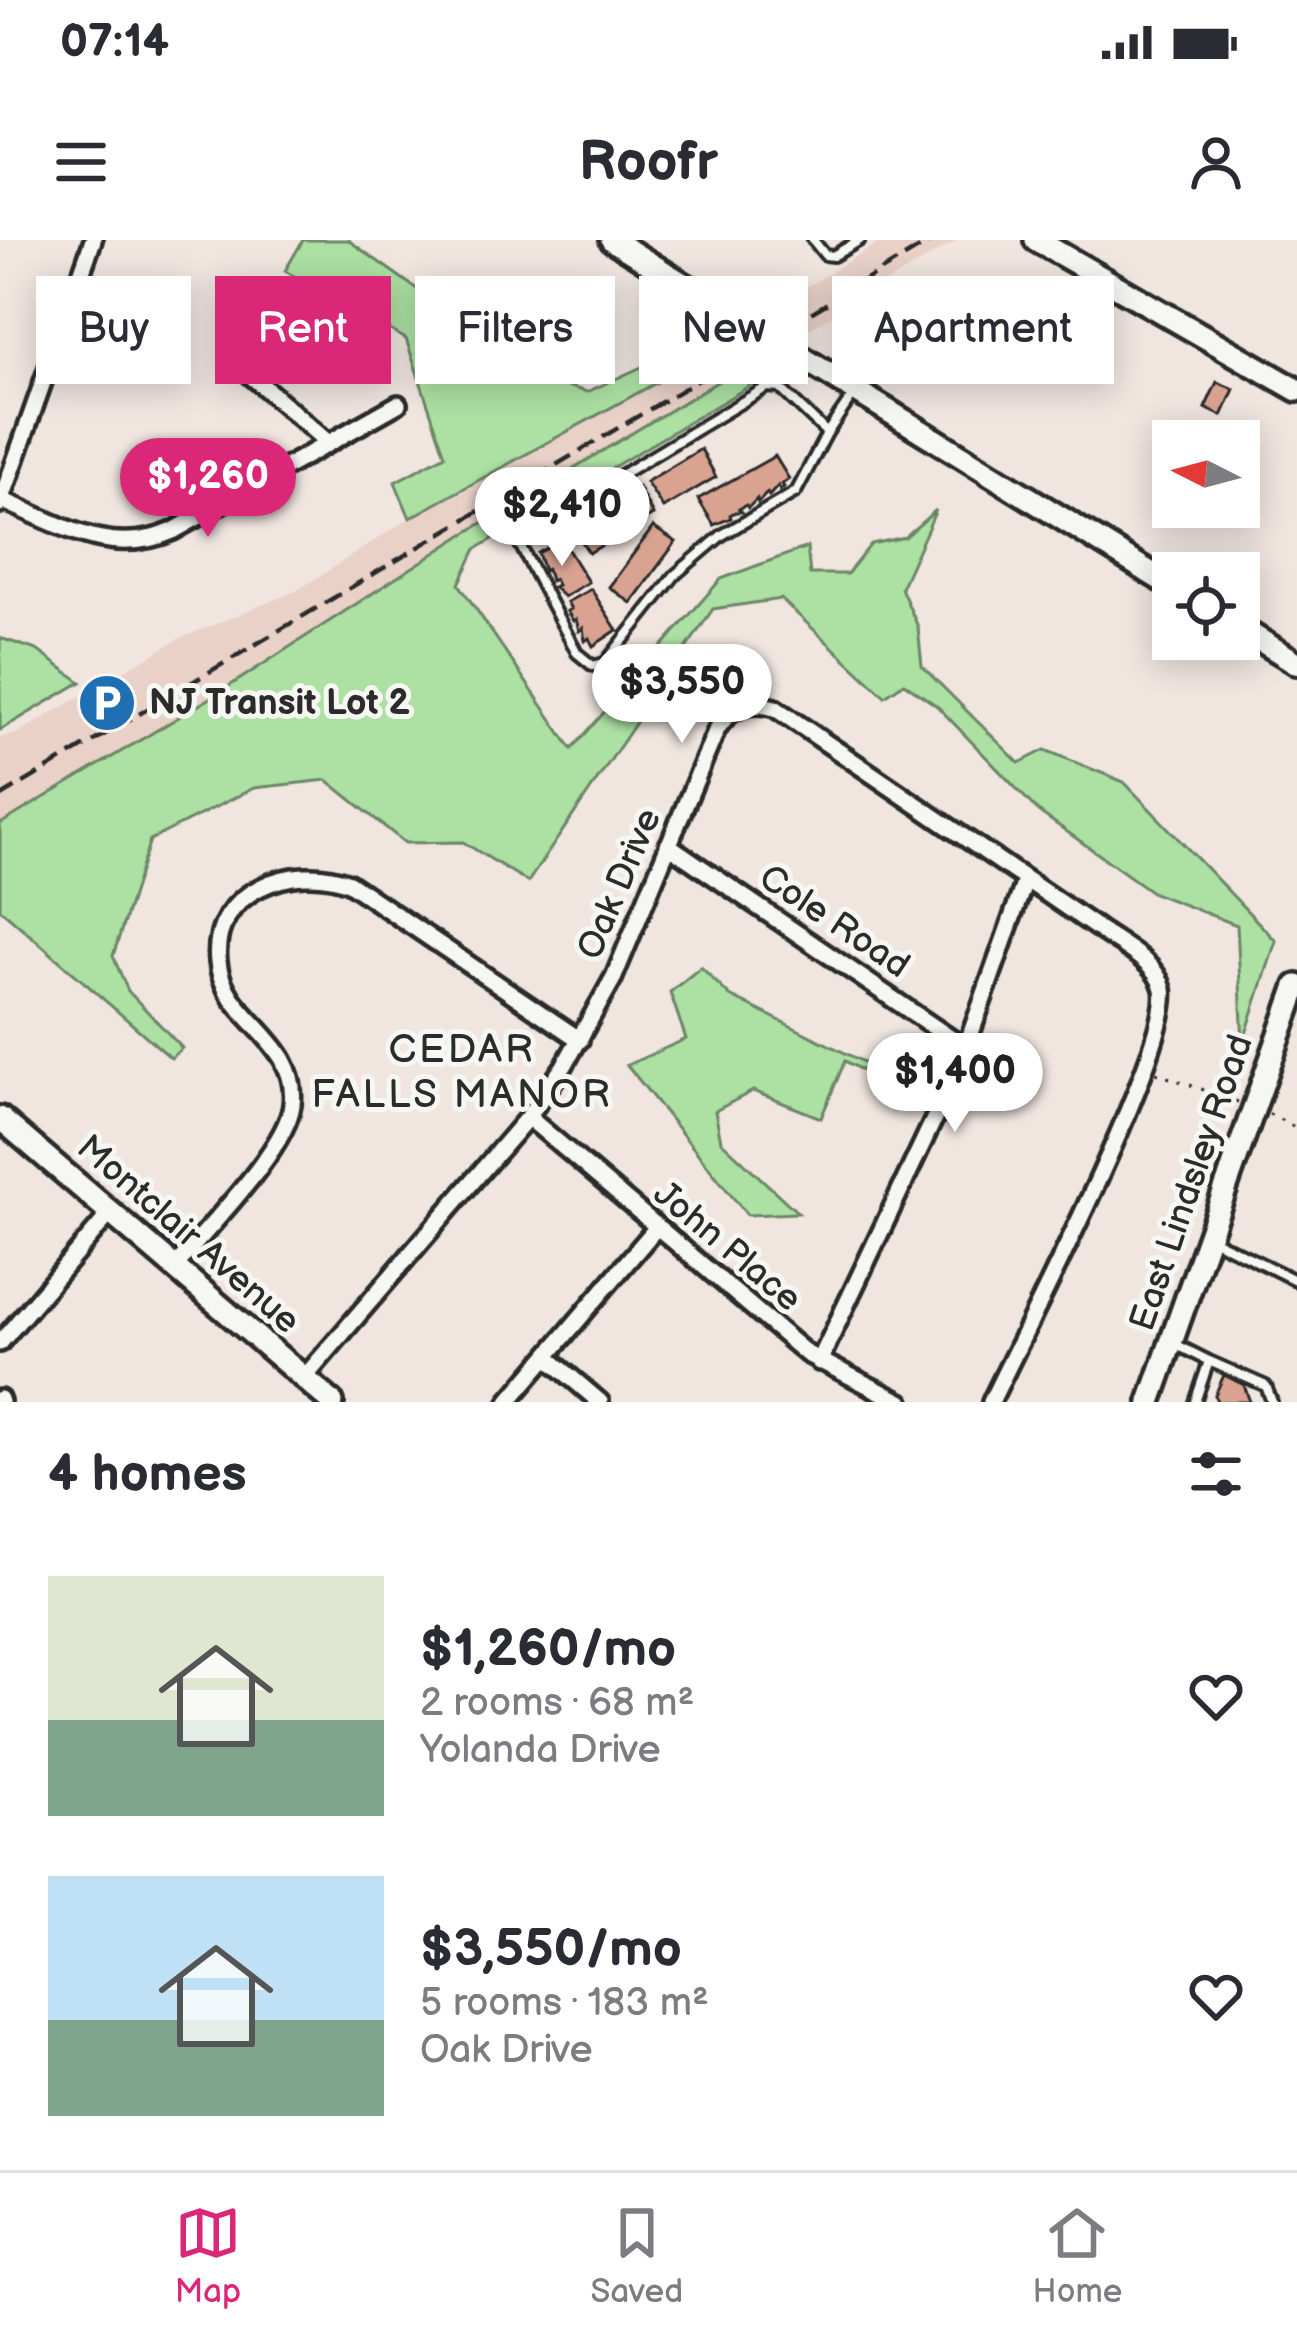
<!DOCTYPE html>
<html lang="en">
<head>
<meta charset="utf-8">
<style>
	body { margin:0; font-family:"Balsamiq Sans",sans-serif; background:#f7f7f7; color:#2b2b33; height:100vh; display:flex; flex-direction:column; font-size:45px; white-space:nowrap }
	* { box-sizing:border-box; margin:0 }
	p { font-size:39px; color:#7c7c81 }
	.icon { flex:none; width:66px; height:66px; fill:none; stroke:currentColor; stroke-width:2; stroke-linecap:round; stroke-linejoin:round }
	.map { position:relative; height:1162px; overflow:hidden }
	.panel { display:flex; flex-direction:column; background:#fff; flex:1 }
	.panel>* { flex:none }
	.banner { position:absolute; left:36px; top:36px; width:1227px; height:108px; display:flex; gap:24px }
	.needle { width:78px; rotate:276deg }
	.buttons { position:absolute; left:1152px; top:180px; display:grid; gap:24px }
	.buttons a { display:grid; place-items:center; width:108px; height:108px; border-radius:0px; background:#fff; box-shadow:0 6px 30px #0003; font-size:60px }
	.price { position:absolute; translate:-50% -102px; padding:0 27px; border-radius:42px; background:#fff; color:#222; font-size:39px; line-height:78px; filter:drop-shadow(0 3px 6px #0008) }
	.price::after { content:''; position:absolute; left:50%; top:72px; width:36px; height:27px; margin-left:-18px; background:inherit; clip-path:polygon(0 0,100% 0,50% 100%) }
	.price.active { background:#db2777; color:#fff }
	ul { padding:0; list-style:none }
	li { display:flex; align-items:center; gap:36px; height:300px; padding:0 48px }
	li span { display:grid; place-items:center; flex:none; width:336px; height:240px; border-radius:0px; color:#555 }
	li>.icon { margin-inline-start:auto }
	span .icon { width:144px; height:144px; fill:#fffc; stroke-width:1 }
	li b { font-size:51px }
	h2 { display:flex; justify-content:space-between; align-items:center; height:144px; padding:0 48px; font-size:51px }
	.chip { padding:0 42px; border-radius:0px; background:#fff; box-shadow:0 6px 30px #0003; font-size:42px; line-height:108px }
	.chip.active { background:#db2777; color:#fff }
	.status { display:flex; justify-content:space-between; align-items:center; height:84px; padding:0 60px; background:#fff; direction:ltr }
	.status svg { height:33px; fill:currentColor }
	header { display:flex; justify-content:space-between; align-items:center; height:156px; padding:0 48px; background:#fff; font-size:54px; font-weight:700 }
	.dock { display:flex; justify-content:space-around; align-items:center; height:168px; border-top:3px solid #e1e1e2; background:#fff; font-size:33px; color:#7c7c81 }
	.dock a { display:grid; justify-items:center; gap:6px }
	.dock .active { color:#db2777 }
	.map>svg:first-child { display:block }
</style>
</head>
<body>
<div class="status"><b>07:14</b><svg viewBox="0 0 49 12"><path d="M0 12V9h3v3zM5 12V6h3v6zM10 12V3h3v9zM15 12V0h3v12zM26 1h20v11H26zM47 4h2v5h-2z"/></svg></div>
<header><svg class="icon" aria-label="menu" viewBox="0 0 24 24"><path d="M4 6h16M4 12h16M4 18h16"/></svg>Roofr<svg class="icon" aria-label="person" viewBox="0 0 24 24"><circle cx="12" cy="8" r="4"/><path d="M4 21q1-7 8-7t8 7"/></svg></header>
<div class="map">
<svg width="1297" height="1162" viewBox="0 0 1297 1162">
	<rect width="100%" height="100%" fill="#f0e5df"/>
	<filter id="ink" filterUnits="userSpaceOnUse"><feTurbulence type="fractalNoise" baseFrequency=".00833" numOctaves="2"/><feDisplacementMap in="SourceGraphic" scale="24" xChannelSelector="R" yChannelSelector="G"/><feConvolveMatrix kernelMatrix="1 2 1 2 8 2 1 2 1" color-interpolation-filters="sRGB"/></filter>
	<g filter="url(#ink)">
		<!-- built -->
		<path fill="#e9d1c8" d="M 883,0 L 958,0 L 461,296 L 214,456 L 0,584 L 0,498 L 16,494 L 179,399 L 298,350 L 410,278 L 703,117 L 733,92 Z"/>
		<!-- green -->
		<path fill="#ace1a3" stroke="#6c8667" stroke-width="3" d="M 303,0 L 348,0 L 435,62 L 507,129 L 587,152 L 672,113 L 711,82 L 733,92 L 703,117 L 410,278 L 395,242 L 445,215 L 406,99 L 285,31 Z
			M 737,130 L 761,139 L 476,309 L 459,344 L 572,509 L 721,339 L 807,307 L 810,334 L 847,334 L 871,304 L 905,297 L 936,270 L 901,348 L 918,387 L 922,426 L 1019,523 L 1045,510 L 1124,542 L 1276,701 L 1243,803 L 1237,685 L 1153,653 L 1038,571 L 937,466 L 904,443 L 885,456 L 781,359 L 713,369 L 528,642 L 463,602 L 405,603 L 327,540 L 254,548 L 150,600 L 113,716 L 128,751 L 182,808 L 171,818 L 0,669 L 0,584 L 214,456 L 461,296 Z
			M 0,398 L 37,410 L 81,442 L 0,490 Z
			M 701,727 L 730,756 L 924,852 L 918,862 L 845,821 L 821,878 L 753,851 L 715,871 L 721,901 L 798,973 L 747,975 L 627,825 L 686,799 L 670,752 Z"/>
		<!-- building -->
		<path fill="#daa391" stroke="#2b2b2b" stroke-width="3" d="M 1217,142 L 1234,149 L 1222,176 L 1205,168 Z
			M 701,209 L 716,237 L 663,268 L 646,242 Z
			M 775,216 L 789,239 L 782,244 L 784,247 L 780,250 L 778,246 L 769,256 L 767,253 L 758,263 L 757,259 L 748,268 L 746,265 L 739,269 L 742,272 L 735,272 L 730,275 L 731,278 L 714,285 L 698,259 Z
			M 638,247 L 653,275 L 589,313 L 572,286 Z
			M 653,287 L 676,302 L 631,363 L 609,347 Z
			M 562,300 L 588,342 L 564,357 L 553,347 L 557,345 L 554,339 L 550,341 L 547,329 L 544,331 L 538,313 Z
			M 591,349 L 617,390 L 593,406 L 589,398 L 585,401 L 583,388 L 579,391 L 576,379 L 573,381 L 567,371 L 571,369 L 567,362 Z
			M 1224,1135 L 1244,1145 L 1250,1162 L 1217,1162 L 1215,1155 Z"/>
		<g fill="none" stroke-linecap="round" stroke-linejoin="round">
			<defs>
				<path id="lane" d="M 813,0 L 825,15 L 833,16 L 860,0
					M 827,193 L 780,148 L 767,147 L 525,293 L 520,305 L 577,413 L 593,426 L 605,423 L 675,335 L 722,295 L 796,252 L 827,193 L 855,152
					M 1212,999 L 1297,1041
					M 1175,1104 L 1209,1121 L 1195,1162
					M 1209,1121 L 1266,1146 L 1272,1162"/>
				<path id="street" d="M 249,134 L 326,201
					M 1,260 C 60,284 110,319 173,291 L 398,164
					M 0,264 L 93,0
					M 668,605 L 966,809
					M 528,877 L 807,1114 L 901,1162
					M 174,1028 C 205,990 286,910 292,865 C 300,799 224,781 218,722 C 210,651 294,621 349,643 L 580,800
					M 0,1103 L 112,971
					M 547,1117 L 600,1162
					M 819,1122 L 960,824 L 1025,641
					M 304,1138 L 528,877 L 564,826 L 614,737 L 716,491 C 729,468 749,460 775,468 L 1097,688 C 1119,704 1156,721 1163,749 C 1174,804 1022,1096 991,1162
					M 0,1159 L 1,1162
					M 508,1162 L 657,987"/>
				<path id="secondary" d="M 612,0 L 1173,347
					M 1036,0 L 1297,150
					M 1239,387 L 1297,423
					M 0,878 L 332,1162
					M 1150,1162 L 1297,746"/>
			</defs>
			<!-- lane casing -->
			<use href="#lane" stroke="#2b2b2b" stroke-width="16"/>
			<!-- street casing -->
			<use href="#street" stroke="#2b2b2b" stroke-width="24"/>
			<!-- secondary casing -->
			<use href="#secondary" stroke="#2b2b2b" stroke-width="30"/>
			<!-- path -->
			<path stroke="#2b2b2b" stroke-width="3" stroke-dasharray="3 9" stroke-linecap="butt" d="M 1156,833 L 1238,862
				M 1269,874 L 1297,888"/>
			<!-- lane -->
			<use href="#lane" stroke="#f6f6f2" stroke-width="8"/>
			<!-- street -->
			<use href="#street" stroke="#f6f6f2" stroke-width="15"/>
			<!-- secondary -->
			<use href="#secondary" stroke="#f6f6f2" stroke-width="21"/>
			<!-- rail -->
			<path stroke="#2b2b2b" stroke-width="4.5" stroke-dasharray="18 9" stroke-linecap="butt" d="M 0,557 L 933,0"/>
		</g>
	</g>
	<!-- icons -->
	<defs>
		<symbol id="parking-disc" viewBox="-11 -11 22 22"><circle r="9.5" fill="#1f6fb2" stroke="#f6f6f2"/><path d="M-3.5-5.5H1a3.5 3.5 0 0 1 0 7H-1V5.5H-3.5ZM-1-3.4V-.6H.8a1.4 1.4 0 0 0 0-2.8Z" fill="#fff"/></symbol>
	</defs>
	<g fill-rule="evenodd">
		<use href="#parking-disc" x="74" y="430" width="66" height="66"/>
	</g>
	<g text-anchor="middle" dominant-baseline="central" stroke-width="10" stroke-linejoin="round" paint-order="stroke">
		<!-- poi labels -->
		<g font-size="36" font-weight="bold" fill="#2b2b2b" stroke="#f6f6f2" text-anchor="start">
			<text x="149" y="463">NJ Transit Lot 2</text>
		</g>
		<!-- street labels -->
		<g font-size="36" fill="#2b2b2b" stroke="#f6f6f2">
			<text transform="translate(620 644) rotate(-67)">Oak Drive</text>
			<text transform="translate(834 682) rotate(34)">Cole Road</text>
			<text transform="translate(1192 943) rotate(-71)">East Lindsley Road</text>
			<text transform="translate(188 995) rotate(41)">Montclair Avenue</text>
			<text transform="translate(727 1007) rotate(40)">John Place</text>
		</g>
		<!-- neighbourhood labels -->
		<g font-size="39" letter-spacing="3" fill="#2b2b2b" stroke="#f6f6f2">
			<text x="462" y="810">CEDAR<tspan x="462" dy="45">FALLS MANOR</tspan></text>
		</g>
	</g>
</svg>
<div class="buttons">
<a><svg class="needle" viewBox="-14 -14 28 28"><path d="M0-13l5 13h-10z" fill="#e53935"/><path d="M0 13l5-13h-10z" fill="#7c7c81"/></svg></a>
<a><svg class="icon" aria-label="locate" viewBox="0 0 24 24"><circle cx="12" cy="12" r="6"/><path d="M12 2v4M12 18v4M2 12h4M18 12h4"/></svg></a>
</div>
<b class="price active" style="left:208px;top:300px">$1,260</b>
<b class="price" style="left:562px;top:329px">$2,410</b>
<b class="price" style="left:682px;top:506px">$3,550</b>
<b class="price" style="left:955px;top:895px">$1,400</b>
<div class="banner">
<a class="chip">Buy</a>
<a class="chip active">Rent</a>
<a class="chip">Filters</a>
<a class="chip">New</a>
<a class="chip">Apartment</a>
</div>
</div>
<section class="panel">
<h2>4 homes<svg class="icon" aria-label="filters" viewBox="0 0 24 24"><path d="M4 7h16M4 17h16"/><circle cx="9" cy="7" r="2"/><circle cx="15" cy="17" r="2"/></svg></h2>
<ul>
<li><span style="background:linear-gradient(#dfe7d0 60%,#7fa58c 0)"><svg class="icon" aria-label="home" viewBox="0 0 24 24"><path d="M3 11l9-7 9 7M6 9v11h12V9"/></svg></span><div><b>$1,260/mo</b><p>2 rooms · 68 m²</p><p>Yolanda Drive</p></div><svg class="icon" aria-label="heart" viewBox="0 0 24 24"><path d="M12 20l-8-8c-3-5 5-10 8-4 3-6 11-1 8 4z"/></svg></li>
<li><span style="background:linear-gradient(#bfe0f5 60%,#7fa58c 0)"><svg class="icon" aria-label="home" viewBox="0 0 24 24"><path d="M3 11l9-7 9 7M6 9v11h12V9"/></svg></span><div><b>$3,550/mo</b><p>5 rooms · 183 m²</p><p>Oak Drive</p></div><svg class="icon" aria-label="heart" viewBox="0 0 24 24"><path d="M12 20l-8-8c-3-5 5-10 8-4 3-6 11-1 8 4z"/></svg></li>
</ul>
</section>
<nav class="dock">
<a class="active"><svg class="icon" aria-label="map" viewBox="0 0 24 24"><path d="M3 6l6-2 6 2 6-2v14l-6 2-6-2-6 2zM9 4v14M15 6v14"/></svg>Map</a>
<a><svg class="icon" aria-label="saved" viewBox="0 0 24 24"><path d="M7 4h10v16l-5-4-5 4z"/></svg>Saved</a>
<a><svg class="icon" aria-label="home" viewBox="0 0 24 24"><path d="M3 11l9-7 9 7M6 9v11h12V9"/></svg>Home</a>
</nav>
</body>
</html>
